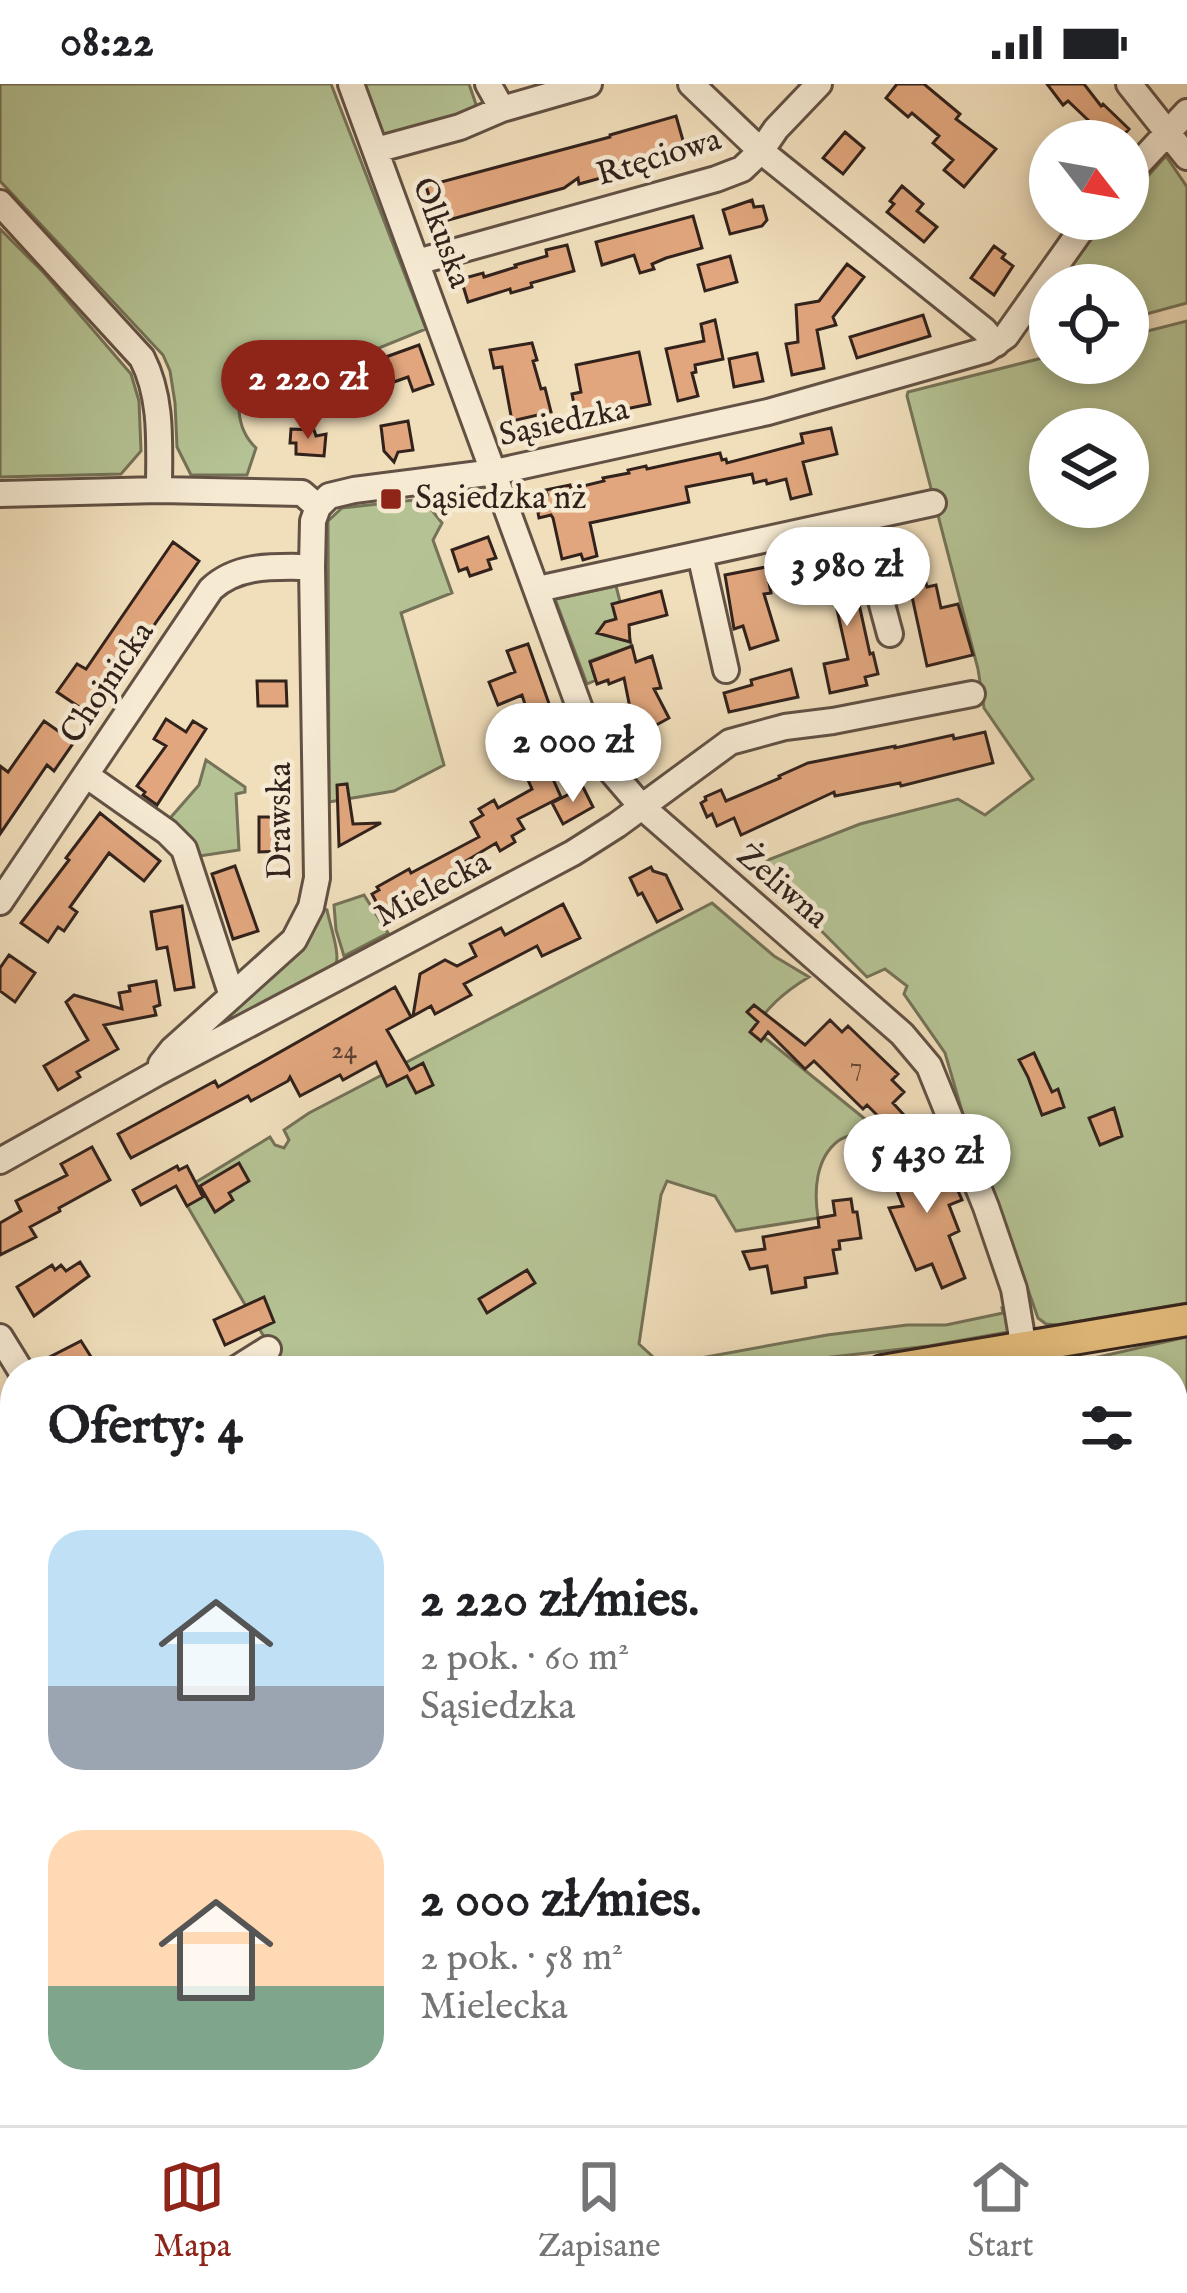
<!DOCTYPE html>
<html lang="pl">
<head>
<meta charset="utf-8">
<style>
	body { margin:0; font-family:"IM FELL English",serif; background:#f6f6f6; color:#202124; height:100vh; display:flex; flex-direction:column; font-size:45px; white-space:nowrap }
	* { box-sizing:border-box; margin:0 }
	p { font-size:39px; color:#757577 }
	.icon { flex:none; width:66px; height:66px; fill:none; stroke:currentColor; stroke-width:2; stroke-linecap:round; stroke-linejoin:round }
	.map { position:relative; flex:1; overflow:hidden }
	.details { position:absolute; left:0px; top:1272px; width:1188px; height:771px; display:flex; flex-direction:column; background:#fff; border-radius:48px 48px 0 0; box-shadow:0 6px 18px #0003 }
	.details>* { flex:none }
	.needle { width:78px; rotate:121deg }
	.controls { position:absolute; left:1029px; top:36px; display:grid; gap:24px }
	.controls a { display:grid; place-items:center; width:120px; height:120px; border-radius:50%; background:#fff; box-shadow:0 6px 18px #0003; font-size:60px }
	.price { position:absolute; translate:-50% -102px; padding:0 27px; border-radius:42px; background:#fff; color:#222; font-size:39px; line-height:78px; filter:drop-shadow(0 3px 6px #0008) }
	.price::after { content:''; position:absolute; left:50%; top:72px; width:36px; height:27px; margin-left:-18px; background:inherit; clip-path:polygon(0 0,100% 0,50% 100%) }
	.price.selected { background:#8f2418; color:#fff }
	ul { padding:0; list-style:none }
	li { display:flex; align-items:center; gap:36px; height:300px; padding:0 48px }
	li span { display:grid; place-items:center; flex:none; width:336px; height:240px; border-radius:36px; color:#555 }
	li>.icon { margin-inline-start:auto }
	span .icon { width:144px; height:144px; fill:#fffc; stroke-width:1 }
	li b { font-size:51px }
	h2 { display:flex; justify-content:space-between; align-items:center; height:144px; padding:0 48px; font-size:51px }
	.status { display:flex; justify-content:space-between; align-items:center; height:84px; padding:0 60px; background:#fff; direction:ltr }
	.status svg { height:33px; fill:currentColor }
	.menu { display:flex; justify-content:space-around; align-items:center; height:168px; border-top:3px solid #e0e0e0; background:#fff; font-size:33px; color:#757577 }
	.menu a { display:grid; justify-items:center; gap:6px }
	.menu .selected { color:#8f2418 }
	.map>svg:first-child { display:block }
</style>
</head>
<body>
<div class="status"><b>08:22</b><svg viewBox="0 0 49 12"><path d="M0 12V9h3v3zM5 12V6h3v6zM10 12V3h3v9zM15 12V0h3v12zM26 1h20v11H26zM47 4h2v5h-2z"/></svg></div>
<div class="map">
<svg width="1187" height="2041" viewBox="0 0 1187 2041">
	<rect width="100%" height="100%" fill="#f1dfbc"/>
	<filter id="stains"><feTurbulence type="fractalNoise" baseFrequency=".00167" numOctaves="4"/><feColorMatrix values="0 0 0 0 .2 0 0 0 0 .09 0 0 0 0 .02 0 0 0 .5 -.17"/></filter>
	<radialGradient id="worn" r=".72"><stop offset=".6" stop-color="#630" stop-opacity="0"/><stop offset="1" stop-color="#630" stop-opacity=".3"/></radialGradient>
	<!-- green -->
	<path fill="#b5c394" stroke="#747258" stroke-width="3" fill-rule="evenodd" d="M 0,0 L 331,0 L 426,245 L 310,292 L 310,273 L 276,272 L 244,285 C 238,314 233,342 256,364 L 247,391 L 191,391 L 177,363 L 175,319 L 170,287 L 163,271 L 0,97 Z
		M 363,0 L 469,0 L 480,32 L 382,57 Z
		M 1166,72 L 1187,103 L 1187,219 L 1128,235 L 1128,201 L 1059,201 L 1087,160 L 1109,135 L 1128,135 L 1128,114 Z
		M 0,145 L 44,189 L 131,290 L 139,317 L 141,367 L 121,390 L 0,393 Z
		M 1187,237 L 1187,1219 L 1057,1241 L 1046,1240 L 1038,1234 L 989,1094 L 964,1034 L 945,969 L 904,910 L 907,902 L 885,885 L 867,893 L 770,795 L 745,785 L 860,740 L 958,715 L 985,731 L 1033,695 L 984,624 L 978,585 L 907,312 L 908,308 L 1050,272 L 1050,279 L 1128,279 L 1128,252 ZM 1050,345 L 1128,345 L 1128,423 L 1050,423 Z
		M 423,415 L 442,439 L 433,456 L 452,509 L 401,529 L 444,681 L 394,707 L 329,718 L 328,437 L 342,424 Z
		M 616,502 L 635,575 L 618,567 L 590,577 L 596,596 L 587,600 L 555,515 Z
		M 206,676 L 245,703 L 245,708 L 236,710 L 239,766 L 200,772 L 165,740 L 199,701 Z
		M 364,811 L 388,849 L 344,872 L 336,846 L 334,821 Z
		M 712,819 L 774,872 L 809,893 C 784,908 766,924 751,949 L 761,956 L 764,953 L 876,1044 L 861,1051 L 857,1049 C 851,1051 844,1053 838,1057 C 815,1075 814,1108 818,1134 L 736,1147 L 715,1112 L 667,1097 L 661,1111 L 639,1260 L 662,1281 L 827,1251 L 907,1241 L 946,1241 L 1003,1229 L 1002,1224 L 1005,1224 L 1010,1242 L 1008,1248 L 929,1262 L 814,1275 L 745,1287 L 284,1287 L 182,1113 L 193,1100 L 270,1053 L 275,1061 L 284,1064 L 289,1056 L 284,1046 L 309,1029 Z
		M 321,824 L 327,826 C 330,841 340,869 336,880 L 208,947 L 304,861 L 311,852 Z
		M 1187,1253 L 1187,2041 L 857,2041 L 866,2036 L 862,2028 L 1173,2028 L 1173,1287 L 1036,1287 Z
		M 94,2028 L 545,2028 L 551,2041 L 102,2041 Z"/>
	<!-- building -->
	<path fill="#e1a67d" stroke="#32221c" stroke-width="3" d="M 897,0 L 924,0 L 960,30 L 956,35 L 996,65 L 964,103 L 944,86 L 953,76 L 933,59 L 939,52 L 912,29 L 908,33 L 886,14 Z
		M 1047,0 L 1084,0 L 1101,22 L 1103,20 L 1129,45 L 1118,57 L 1094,57 L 1080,44 L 1088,36 L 1068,17 L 1063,21 Z
		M 676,32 L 686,67 L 600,91 L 601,94 L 579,100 L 578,94 L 564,104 L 484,126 L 449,136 L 448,132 L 436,136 L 426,102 L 610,53 L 610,51 Z
		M 845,48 L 864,64 L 843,90 L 823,74 Z
		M 902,102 L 923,120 L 917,127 L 937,143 L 924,158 L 887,128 L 894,120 L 890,117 Z
		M 752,116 L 754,123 L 763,122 L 767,136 L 762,142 L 730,150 L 723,126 Z
		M 693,132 L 702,164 L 666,174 L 652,180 L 654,185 L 640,189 L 634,171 L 602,181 L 596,158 Z
		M 567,161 L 574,187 L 531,199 L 532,203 L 511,209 L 510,205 L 468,218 L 461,195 L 483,189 L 484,193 L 516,183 L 515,181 L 547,172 L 546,166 Z
		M 994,162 L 1005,170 L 1002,174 L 1013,182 L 994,211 L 971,194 Z
		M 730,172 L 737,198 L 705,207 L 698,181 Z
		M 847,180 L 864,193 L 833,233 L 836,241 L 817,246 L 824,284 L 792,291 L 786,260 L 798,258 L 796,221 L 819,217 Z
		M 923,231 L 930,252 L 857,274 L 850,253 Z
		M 715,236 L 723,275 L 695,281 L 696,288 L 692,289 L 698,312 L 678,317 L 666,265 L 704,257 L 701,240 Z
		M 532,259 L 537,276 L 533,277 L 541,305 L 545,304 L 551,328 L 512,337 L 502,283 L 494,284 L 490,266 Z
		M 419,261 L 433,300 L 413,307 L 408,293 L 391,299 L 383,274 Z
		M 639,268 L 650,320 L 577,335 L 572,310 L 581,308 L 576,281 Z
		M 757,269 L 763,297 L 734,303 L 729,275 Z
		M 408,337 L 413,366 L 398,368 L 394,378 L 384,367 L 381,342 Z
		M 831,344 L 837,370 L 803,378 L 811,410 L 791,415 L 786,395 L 767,400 L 766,396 L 754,399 L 752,390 L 686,403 L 689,418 L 590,439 L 597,472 L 583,476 L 581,470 L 562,475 L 553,434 L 551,431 L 539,434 L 535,413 L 547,411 L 546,406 L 570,401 L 571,405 L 604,397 L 603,394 L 629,389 L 628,386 L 646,382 L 647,385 L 720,369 L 722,376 L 726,375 L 727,379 L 803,359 L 801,350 Z
		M 291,345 L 314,346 L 316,352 L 326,350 L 324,372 L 296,370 L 296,359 L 290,359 Z
		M 488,453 L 496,474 L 488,476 L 491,485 L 470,492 L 467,484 L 459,487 L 452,466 Z
		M 915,455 L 927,503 L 936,501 L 941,524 L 958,520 L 973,571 L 927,582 L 905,480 L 894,483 L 889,461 Z
		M 173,458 L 199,477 L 91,631 L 57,608 L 77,580 L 86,585 Z
		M 844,471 L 857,521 L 859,520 L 870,570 L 873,569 L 878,590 L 865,593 L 867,601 L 830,609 L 824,580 L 848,575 L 831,499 L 820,502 L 813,478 Z
		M 766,483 L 771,509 L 764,510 L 778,556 L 750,565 L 743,542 L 734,545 L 725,491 Z
		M 661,507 L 667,531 L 629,541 L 630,558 L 597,549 L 605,538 L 616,535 L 612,520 Z
		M 528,560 L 553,631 L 531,639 L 522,611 L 498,621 L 489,598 L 515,588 L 507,567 Z
		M 632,562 L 636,578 L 652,572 L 661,604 L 654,605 L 669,634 L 622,660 L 612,638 L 631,629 L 624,594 L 609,600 L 608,596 L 597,600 L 590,578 Z
		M 791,585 L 798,613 L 729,628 L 724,609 L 752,601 L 751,596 Z
		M 257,597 L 286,597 L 287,622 L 258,622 Z
		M 166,635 L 186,648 L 193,637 L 206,645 L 157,721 L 143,711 L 145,708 L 137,702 L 166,662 L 154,655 Z
		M 44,637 L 74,658 L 54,687 L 47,681 L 0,750 L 0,682 L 8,688 Z
		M 539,640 L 558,682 L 549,686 L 561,713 L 518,735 L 524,745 L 512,752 L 515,758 L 500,767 L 496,759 L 466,777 L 472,789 L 439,807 L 436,802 L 403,820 L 405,824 L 389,832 L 387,828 L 383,831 L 372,810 L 379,806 L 377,803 L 409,785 L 411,789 L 479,753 L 471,738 L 483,731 L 479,725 L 494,716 L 498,724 L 532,705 L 507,649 Z
		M 985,648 L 993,679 L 901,702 L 900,699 L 835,712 L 834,708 L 741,751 L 734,734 L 717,742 L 712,730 L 707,733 L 701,719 L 706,716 L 705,713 L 721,706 L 726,717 L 780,694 L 779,692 L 808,679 L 895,662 L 895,664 L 953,651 L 954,655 Z
		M 347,700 L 353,740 L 381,739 L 339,762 L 337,701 Z
		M 583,703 L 593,723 L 563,740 L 552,719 Z
		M 100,729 L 160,777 L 144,797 L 109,769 L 70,823 L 77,828 L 64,847 L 58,843 L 48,858 L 21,839 L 69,776 L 66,774 Z
		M 259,733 L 282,733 L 282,767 L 259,768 Z
		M 235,782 L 258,847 L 233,855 L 212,790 Z
		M 651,783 L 653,787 L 666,791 L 682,825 L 657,838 L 642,809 L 638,811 L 630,794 Z
		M 563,820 L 580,854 L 542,872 L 537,862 L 464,900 L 471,911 L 435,930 L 431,922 L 413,932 L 420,890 L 445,876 L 457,882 L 476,872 L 470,860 L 501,844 L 505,851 Z
		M 182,822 L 194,903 L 175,906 L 167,863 L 157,865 L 151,828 Z
		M 9,871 L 35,889 L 15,918 L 0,907 L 0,884 Z
		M 156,897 L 160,921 L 154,923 L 156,931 L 104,941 L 118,965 L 77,988 L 80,993 L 58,1006 L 44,982 L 88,956 L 66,918 L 74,911 L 122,925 L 119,909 L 130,907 L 129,902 Z
		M 395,903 L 411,933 L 387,946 L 410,986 L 423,979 L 433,1001 L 416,1009 L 407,992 L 387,1002 L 376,978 L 343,996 L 340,991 L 300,1012 L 290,993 L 288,997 L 251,1017 L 248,1012 L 131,1074 L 128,1069 L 118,1050 L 215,997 L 218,1003 Z
		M 754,921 L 805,961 L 830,936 L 842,948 L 848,942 L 898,990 L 892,996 L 904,1008 L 893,1019 L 904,1031 L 886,1040 L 867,1021 L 863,1025 L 814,977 L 805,985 L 768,948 L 761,957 L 750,948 L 758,938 L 747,928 Z
		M 1034,969 L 1052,1008 L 1058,1005 L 1064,1023 L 1042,1031 L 1028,993 L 1019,976 Z
		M 1114,1024 L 1122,1052 L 1100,1061 L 1089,1034 Z
		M 92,1063 L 110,1096 L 59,1124 L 60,1127 L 30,1143 L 36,1153 L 0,1171 L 0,1139 L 21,1127 L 16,1117 L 67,1091 L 61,1080 Z
		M 926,1064 L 939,1098 L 952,1093 L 962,1116 L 949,1121 L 959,1147 L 949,1152 L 965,1194 L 942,1204 L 932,1180 L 916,1186 L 889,1124 L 903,1122 L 893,1097 L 897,1094 L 891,1078 Z
		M 239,1079 L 249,1097 L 229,1109 L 233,1116 L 215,1128 L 200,1102 Z
		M 177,1082 L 179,1086 L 187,1082 L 203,1113 L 187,1122 L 176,1102 L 141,1121 L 133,1106 Z
		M 851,1115 L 853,1128 L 857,1128 L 861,1154 L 839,1157 L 840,1165 L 833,1166 L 837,1189 L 805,1194 L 806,1203 L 772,1209 L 767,1182 L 750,1185 L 743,1168 L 765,1165 L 763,1153 L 819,1143 L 818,1134 L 835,1131 L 833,1117 Z
		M 80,1178 L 89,1192 L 34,1232 L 17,1203 L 52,1181 L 55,1186 L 61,1181 L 66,1187 Z
		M 527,1186 L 535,1199 L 487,1229 L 479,1215 Z
		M 264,1213 L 274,1238 L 225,1261 L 214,1236 Z
		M 81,1257 L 93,1276 L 82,1282 L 85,1287 L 47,1287 L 42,1277 Z
		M 0,1975 L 15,1976 L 15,2041 L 0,2041 Z"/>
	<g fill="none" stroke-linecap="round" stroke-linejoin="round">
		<defs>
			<path id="minor" d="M 351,0 L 591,655 L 611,687 L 641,722 L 902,950 L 929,982 L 986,1123 L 1014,1205 L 1021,1247 L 1022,1287
				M 488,0 L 502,25 L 589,0
				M 691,0 L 761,67 L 776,45 L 819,0
				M 1129,0 L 1187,73
				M 376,66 L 460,43 L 502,25
				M 1128,91 L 1187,28
				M 0,119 L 142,274 C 163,315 159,361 159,406
				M 417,178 L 716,95 L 742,85 L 761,67 L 984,246 L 996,260
				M 0,410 L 159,406 L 302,409 L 318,423
				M 318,423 L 329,412 L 354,406 L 495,388 L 768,328 L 986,266 L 1006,252 L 1013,242 L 1089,135
				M 859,435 L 890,550
				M 700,470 L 726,586
				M 538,505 L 933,419
				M 86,691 L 167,748 L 184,765 L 232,912
				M 0,818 L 211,505 C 239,479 277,483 312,483
				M 161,980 L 172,966 L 294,856 L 311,823 L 317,794 L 312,483 L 313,437 L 318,423
				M 0,1077 L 157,989 L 573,769 L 617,741 L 730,658 L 785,643 L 833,637 L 972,610
				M 0,1253 L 21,1287
				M 233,1287 L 268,1265
				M 0,1473 L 15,1462
				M 831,2041 L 857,2028
				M 1057,2041 L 1058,2028"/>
			<path id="major" d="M 882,1287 L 1187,1236
				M 0,1738 L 15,1726
				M 0,1781 L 15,1770"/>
		</defs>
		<!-- minor casing -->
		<use href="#minor" stroke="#625144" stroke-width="30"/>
		<!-- major casing -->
		<use href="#major" stroke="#32221c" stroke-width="36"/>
		<!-- minor -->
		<use href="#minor" stroke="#f6ead3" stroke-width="24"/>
		<!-- major -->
		<use href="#major" stroke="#e8c07e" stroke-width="30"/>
	</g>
	<!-- markers -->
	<rect fill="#8f2418" stroke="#f6ead3" stroke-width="4.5" x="379" y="403" width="24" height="24" rx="6"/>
	<g text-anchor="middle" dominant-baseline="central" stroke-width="9" stroke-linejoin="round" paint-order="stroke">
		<!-- number labels -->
		<g font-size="27" fill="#5e4334">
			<text x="344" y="967">24</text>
			<text x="856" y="983">7</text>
		</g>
		<!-- street labels -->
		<g font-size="33" fill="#32221c" stroke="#f6ead3">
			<text transform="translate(659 74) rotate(-17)">Rtęciowa</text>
			<text transform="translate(441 149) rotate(70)">Olkuska</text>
			<text transform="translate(564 339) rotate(-12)">Sąsiedzka</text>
			<text transform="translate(108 599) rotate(-56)">Chojnicka</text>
			<text transform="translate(281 737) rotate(-90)">Drawska</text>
			<text transform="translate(782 803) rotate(41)">Żeliwna</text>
			<text transform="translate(433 806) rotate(-28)">Mielecka</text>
		</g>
		<!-- poi labels -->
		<g font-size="33" fill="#32221c" stroke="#f6ead3" text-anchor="start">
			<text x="415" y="415">Sąsiedzka nż</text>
		</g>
	</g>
	<rect width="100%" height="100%" filter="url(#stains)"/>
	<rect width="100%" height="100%" fill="url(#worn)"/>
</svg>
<div class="controls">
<a><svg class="needle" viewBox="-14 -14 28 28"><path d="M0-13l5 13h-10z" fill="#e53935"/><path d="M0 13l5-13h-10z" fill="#757577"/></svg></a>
<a><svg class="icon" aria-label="locate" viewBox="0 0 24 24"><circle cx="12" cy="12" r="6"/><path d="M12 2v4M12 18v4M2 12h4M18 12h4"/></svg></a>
<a><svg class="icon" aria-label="layers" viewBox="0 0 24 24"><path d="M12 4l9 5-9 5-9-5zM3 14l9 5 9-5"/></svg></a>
</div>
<b class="price selected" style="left:308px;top:358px">2 220 zł</b>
<b class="price" style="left:847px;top:545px">3 980 zł</b>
<b class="price" style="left:573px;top:721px">2 000 zł</b>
<b class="price" style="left:927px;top:1132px">5 430 zł</b>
<section class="details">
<h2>Oferty: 4<svg class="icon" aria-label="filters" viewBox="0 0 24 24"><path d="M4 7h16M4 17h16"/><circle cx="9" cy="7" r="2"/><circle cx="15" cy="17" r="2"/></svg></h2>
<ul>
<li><span style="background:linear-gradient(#bfe0f5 65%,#9aa5b1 0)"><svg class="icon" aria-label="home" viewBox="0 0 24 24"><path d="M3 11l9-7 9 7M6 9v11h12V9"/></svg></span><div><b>2 220 zł/mies.</b><p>2 pok. · 60 m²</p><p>Sąsiedzka</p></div></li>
<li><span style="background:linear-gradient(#ffd9b3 65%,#7fa58c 0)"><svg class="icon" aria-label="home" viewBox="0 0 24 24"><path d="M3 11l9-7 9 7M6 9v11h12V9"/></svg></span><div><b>2 000 zł/mies.</b><p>2 pok. · 58 m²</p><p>Mielecka</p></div></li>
</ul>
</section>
</div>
<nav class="menu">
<a class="selected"><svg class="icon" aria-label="map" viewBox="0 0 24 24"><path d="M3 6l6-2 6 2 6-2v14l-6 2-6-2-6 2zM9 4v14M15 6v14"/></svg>Mapa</a>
<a><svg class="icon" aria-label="saved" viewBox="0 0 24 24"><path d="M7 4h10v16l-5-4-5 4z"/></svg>Zapisane</a>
<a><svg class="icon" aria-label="home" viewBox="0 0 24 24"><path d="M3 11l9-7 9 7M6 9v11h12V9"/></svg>Start</a>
</nav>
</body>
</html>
